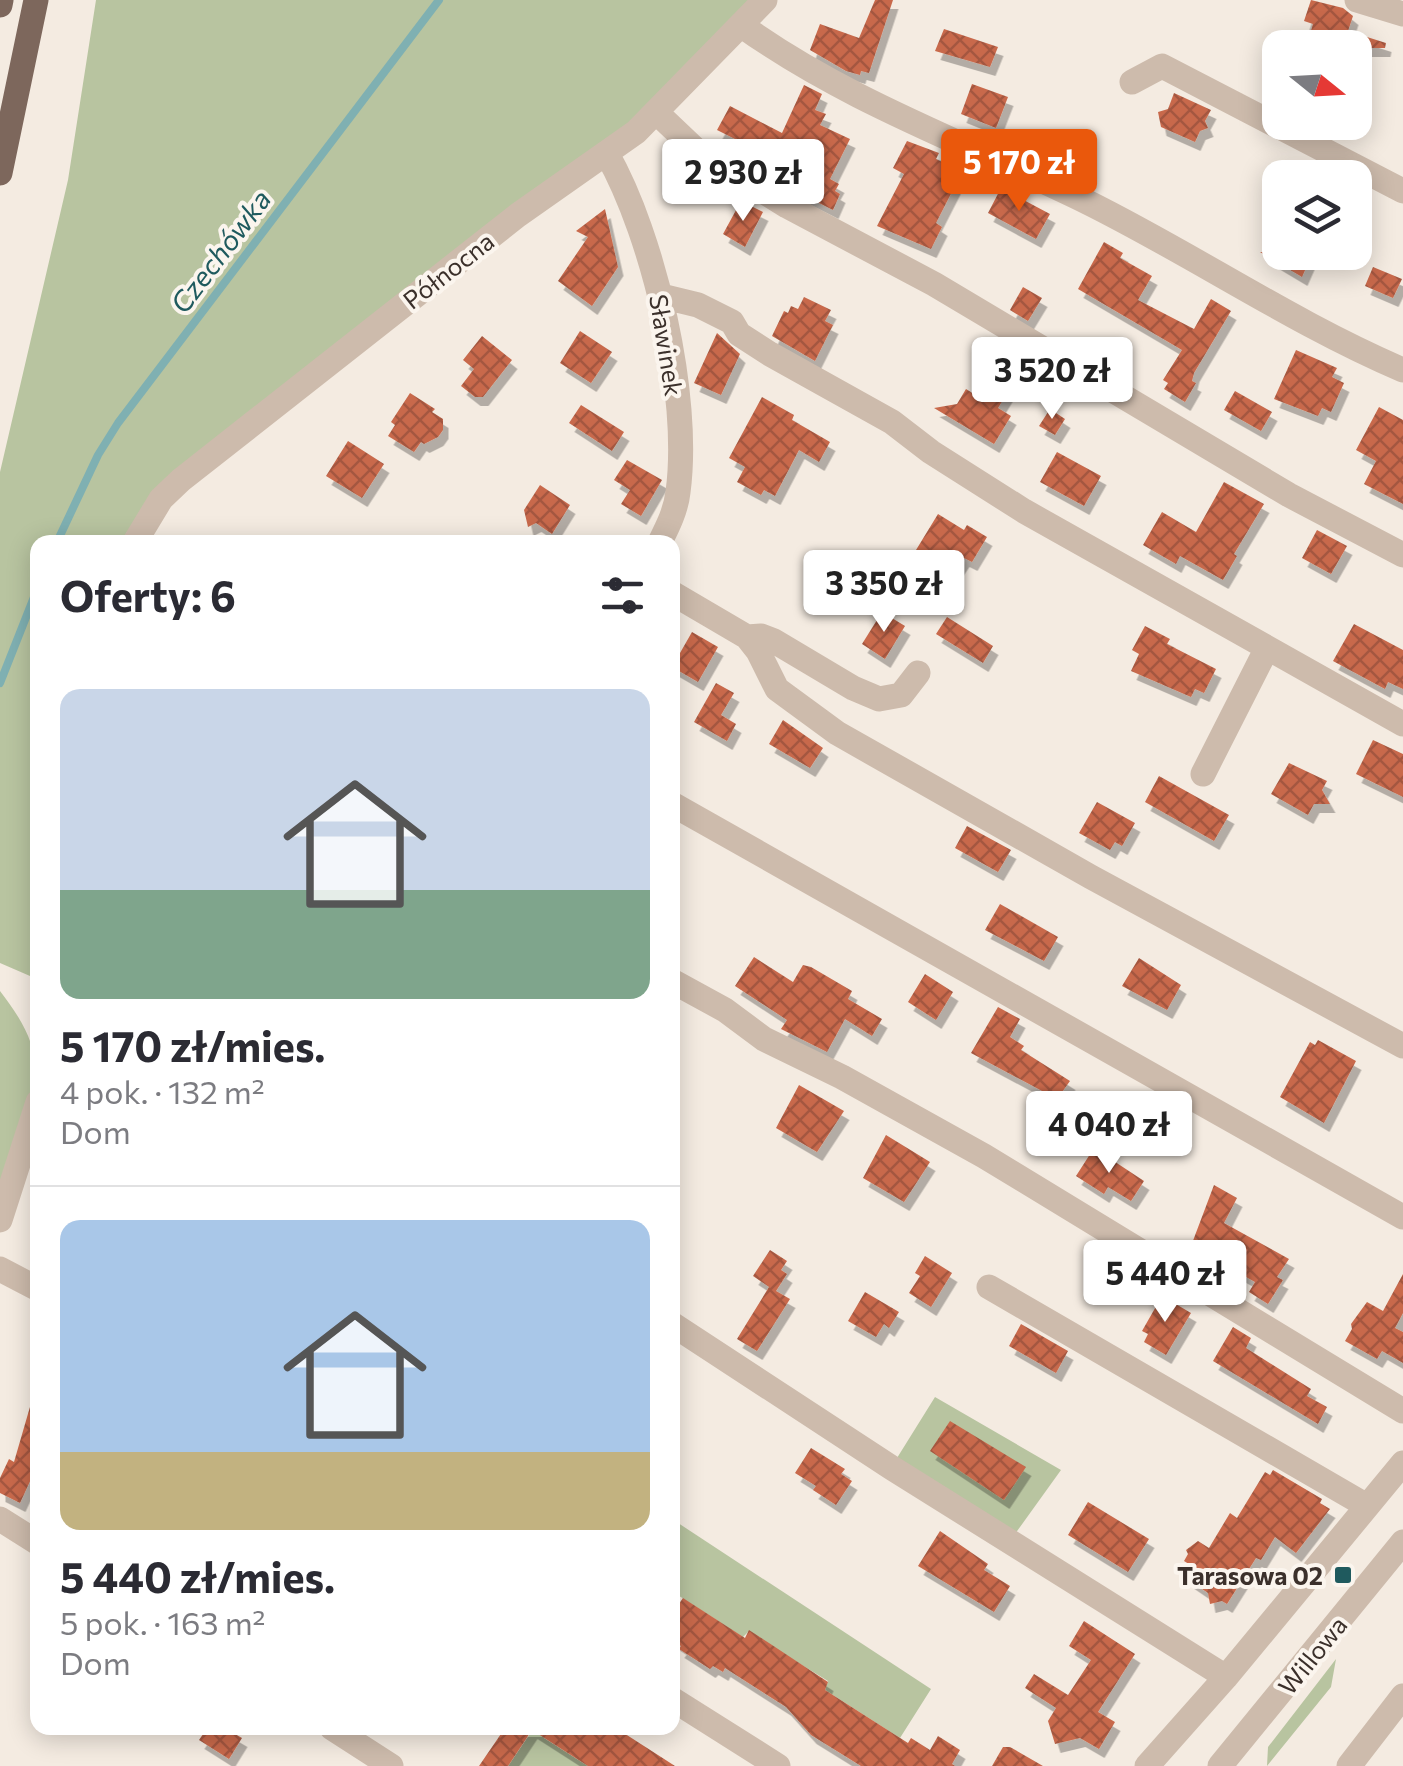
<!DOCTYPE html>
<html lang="pl">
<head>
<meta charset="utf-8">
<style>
	body { margin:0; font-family:Commissioner,sans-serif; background:#f7f7f7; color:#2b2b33; height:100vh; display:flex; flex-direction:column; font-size:38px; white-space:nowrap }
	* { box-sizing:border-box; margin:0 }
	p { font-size:32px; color:#7c7c81 }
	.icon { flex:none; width:55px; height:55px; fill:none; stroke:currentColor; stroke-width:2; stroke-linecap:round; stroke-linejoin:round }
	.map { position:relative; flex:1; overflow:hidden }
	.drawer { position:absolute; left:30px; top:535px; width:650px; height:1200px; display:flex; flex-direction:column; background:#fff; border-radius:20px; box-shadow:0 5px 25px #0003 }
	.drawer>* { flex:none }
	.needle { width:65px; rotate:108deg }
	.buttons { position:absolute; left:1262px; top:30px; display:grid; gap:20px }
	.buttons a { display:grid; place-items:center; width:110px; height:110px; border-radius:20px; background:#fff; box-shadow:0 5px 25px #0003; font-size:50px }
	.price { position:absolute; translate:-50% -85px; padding:0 22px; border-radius:10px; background:#fff; color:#222; font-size:32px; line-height:65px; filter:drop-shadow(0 2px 5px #0008) }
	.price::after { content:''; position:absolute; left:50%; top:60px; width:30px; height:22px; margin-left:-15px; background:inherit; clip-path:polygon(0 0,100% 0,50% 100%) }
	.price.selected { background:#ea580c; color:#fff }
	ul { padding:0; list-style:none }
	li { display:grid; align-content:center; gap:20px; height:530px; padding:0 30px }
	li+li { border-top:2px solid #e1e1e2 }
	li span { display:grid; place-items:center; height:310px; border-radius:20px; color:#555 }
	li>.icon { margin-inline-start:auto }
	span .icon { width:180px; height:180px; fill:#fffc; stroke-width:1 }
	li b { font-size:42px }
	h2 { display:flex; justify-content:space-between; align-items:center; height:120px; padding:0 30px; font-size:42px }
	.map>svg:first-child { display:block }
</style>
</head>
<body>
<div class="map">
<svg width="1403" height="1766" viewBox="0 0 1403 1766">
	<defs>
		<pattern id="building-cross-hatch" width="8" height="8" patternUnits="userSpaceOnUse" patternTransform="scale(2.5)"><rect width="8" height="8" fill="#c8694b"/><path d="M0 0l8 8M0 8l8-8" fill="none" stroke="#a4573f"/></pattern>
		<filter id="shadow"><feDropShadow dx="5.5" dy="9" stdDeviation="0" flood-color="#0004"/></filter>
	</defs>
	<rect width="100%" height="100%" fill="#f4ebe1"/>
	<!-- green -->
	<path fill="#b8c4a0" d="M 96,0 L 755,0 L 646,118 L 127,532 L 122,542 L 38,542 L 37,975 L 30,976 L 0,963 L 0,472 L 68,180 Z
		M 0,991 C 20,1017 37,1043 36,1077 L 0,1188 Z
		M 935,1397 L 1061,1470 L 1015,1534 L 897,1458 Z
		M 672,1519 L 931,1689 L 900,1738 L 825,1690 L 828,1681 L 748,1632 L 743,1637 L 673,1592 Z
		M 1336,1659 L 1331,1687 L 1267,1766 L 1268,1747 Z
		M 534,1728 L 550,1728 L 544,1738 L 588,1766 L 508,1766 Z"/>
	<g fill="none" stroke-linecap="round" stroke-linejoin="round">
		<!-- stream -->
		<path stroke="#7fb0b2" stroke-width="8" d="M 57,542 L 98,455 L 118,423 L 439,0
			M 0,683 L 38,587"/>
	</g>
	<!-- building -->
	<path fill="url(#building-cross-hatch)" filter="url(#shadow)" d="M 875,0 L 893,0 L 869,73 L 861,71 L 860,75 L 846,71 L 810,50 L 820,24 L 859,38 Z
		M 1311,0 L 1343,8 L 1353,16 L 1348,31 L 1386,43 L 1385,48 L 1306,48 L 1313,24 L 1304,21 Z
		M 944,29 L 998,47 L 990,67 L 935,51 Z
		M 972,84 L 1008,97 L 996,128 L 961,114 Z
		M 804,85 L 822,94 L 815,110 L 826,114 L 820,125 L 850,139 L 830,179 L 839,184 L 835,191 L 840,194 L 833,210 L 801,194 L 812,172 L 768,149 L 765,154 L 717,130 L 730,106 L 782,133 Z
		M 1174,93 L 1211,110 L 1205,121 L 1208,128 L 1200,131 L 1195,142 L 1161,127 L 1158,112 L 1168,109 Z
		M 907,141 L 939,153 L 936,159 L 962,172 L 936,223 L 942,227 L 931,249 L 877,226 L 904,174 L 893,168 Z
		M 1001,188 L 1050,214 L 1036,239 L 988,213 Z
		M 741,201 L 763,212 L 745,247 L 723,234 Z
		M 605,209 L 618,267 L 592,306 L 558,281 L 588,237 L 576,231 Z
		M 1104,242 L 1123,253 L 1120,258 L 1152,276 L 1138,300 L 1194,329 L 1211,299 L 1231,311 L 1194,373 L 1192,381 L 1196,383 L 1185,402 L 1164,389 L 1168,383 L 1163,380 L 1182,350 L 1078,289 Z
		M 1260,252 L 1313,252 L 1302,277 Z
		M 1373,267 L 1402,279 L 1393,298 L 1365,286 Z
		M 1023,287 L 1042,298 L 1028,321 L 1010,310 Z
		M 804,297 L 831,310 L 825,321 L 833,325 L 815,361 L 772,336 L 784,311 L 788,313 L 791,306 L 798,309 Z
		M 580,331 L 612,352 L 591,383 L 560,363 Z
		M 717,333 L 740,354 L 721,395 L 694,383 Z
		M 482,336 L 512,360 L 483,397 L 475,397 L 461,386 L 474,369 L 463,360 Z
		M 1003,345 L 1021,356 L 1016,363 L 1023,367 L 998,408 L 1011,416 L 994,444 L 934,408 L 957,404 L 966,389 L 974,394 Z
		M 1296,350 L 1337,368 L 1332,377 L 1344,383 L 1331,412 L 1322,408 L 1318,416 L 1274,399 Z
		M 1235,391 L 1272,412 L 1261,431 L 1224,410 Z
		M 410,393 L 435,409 L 432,412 L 443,419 L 443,430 L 438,437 L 424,444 L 421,442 L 414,452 L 388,436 L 395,425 L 391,422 Z
		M 762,397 L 794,415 L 792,420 L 830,442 L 819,462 L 799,450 L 775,496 L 764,490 L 761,495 L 737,482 L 745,467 L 729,458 Z
		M 581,405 L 624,432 L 612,451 L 569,423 Z
		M 1379,407 L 1403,420 L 1403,504 L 1364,484 L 1376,461 L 1356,450 Z
		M 1050,409 L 1065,419 L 1055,435 L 1039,426 Z
		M 348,441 L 384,464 L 362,498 L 326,476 Z
		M 1057,452 L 1101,476 L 1084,506 L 1040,482 Z
		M 627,460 L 662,480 L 641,516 L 621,504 L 630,490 L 614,480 Z
		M 1224,482 L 1264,504 L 1234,554 L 1237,556 L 1223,580 L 1180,556 L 1176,564 L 1143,545 L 1162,512 L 1196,532 Z
		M 540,485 L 570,505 L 552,534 L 536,523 L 528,527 L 524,510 Z
		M 938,514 L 964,530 L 967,525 L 987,537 L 972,562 L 964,558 L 954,573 L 916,550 Z
		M 1317,530 L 1347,546 L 1331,574 L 1302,558 Z
		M 882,612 L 905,626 L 885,659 L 862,644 Z
		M 947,617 L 993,646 L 983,663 L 936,634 Z
		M 1354,624 L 1403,650 L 1403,689 L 1388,682 L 1385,689 L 1333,661 Z
		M 1145,626 L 1170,639 L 1167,644 L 1216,669 L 1204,693 L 1195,689 L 1191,697 L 1131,671 L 1139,654 L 1132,650 Z
		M 692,632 L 718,647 L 698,682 L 672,667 Z
		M 716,683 L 734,693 L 721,715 L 736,724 L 727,741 L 694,722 Z
		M 783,720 L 823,748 L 810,768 L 769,744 Z
		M 1373,740 L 1403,754 L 1403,797 L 1356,774 Z
		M 1289,763 L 1327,781 L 1322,790 L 1330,804 L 1314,804 L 1308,815 L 1271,794 Z
		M 1159,776 L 1229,815 L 1214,841 L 1145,802 Z
		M 1097,802 L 1135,823 L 1122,846 L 1115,842 L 1110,850 L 1079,833 Z
		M 967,826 L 1011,850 L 998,872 L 955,848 Z
		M 1000,904 L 1058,937 L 1044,961 L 985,930 Z
		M 754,957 L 793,982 L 803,965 L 811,967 L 852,991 L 848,999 L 882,1019 L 872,1036 L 845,1019 L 827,1052 L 781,1029 L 787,1020 L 735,986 Z
		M 1139,958 L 1181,985 L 1167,1010 L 1122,986 Z
		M 925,974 L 953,992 L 936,1020 L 908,1002 Z
		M 998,1007 L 1020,1019 L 1010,1037 L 1024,1046 L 1021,1050 L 1070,1081 L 1057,1099 L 971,1053 Z
		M 1318,1040 L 1356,1061 L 1324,1123 L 1280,1097 L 1310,1042 L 1315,1045 Z
		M 799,1085 L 844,1111 L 817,1152 L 776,1128 Z
		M 1135,1096 L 1168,1113 L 1157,1133 L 1124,1116 Z
		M 886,1135 L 930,1162 L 904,1202 L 863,1178 Z
		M 1094,1148 L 1144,1181 L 1131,1201 L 1108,1187 L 1104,1194 L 1076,1176 Z
		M 1214,1185 L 1237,1198 L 1224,1223 L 1289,1259 L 1277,1277 L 1283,1280 L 1268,1304 L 1249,1292 L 1255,1282 L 1191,1246 Z
		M 770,1250 L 787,1261 L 781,1270 L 787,1274 L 776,1291 L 790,1299 L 757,1351 L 737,1339 L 769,1287 L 772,1289 L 753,1276 Z
		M 925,1256 L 952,1273 L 931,1307 L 909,1293 L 920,1276 L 915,1273 Z
		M 1403,1274 L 1403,1313 L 1395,1328 L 1403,1332 L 1403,1363 L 1382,1351 L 1377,1359 L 1345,1341 L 1352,1329 L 1351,1324 L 1367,1302 L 1383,1311 Z
		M 865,1292 L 899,1312 L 889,1328 L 884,1324 L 876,1337 L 848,1321 Z
		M 1162,1296 L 1191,1313 L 1166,1355 L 1144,1342 L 1148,1334 L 1142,1331 Z
		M 1021,1324 L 1068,1351 L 1056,1373 L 1009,1346 Z
		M 1233,1327 L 1251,1338 L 1246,1348 L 1311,1389 L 1307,1396 L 1327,1407 L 1318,1424 L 1213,1361 Z
		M 32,1400 L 38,1401 L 38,1464 L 20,1503 L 0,1493 L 0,1478 L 9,1459 L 14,1462 Z
		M 950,1421 L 1026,1467 L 1004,1500 L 930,1451 Z
		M 811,1448 L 845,1469 L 841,1474 L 852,1481 L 836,1505 L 813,1490 L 816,1486 L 795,1473 Z
		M 1273,1470 L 1322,1499 L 1320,1503 L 1330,1509 L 1296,1553 L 1275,1537 L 1261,1560 L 1256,1558 L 1227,1604 L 1222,1601 L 1210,1604 L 1208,1593 L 1189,1580 L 1197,1569 L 1184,1561 L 1188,1554 L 1186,1550 L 1198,1541 L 1209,1548 L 1230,1513 L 1237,1518 L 1265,1472 L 1270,1475 Z
		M 1088,1502 L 1149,1539 L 1128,1572 L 1068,1535 Z
		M 940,1531 L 988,1564 L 984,1570 L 1010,1586 L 994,1612 L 918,1566 Z
		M 683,1598 L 745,1638 L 749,1630 L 769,1643 L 828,1682 L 825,1690 L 908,1743 L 911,1738 L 930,1750 L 938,1736 L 960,1750 L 952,1764 L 955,1766 L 861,1766 L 811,1735 L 786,1707 L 725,1668 L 723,1672 L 713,1666 L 710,1669 L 679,1649 L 681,1646 L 672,1640 L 672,1614 Z
		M 1084,1621 L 1135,1654 L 1098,1712 L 1115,1722 L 1099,1749 L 1080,1738 L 1055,1744 L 1048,1721 L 1056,1708 L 1025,1688 L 1034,1674 L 1068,1695 L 1091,1660 L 1069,1646 Z
		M 207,1728 L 225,1728 L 242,1738 L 229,1759 L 199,1740 Z
		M 505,1728 L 616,1728 L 675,1766 L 588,1766 L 532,1730 L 508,1766 L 479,1766 Z
		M 1003,1747 L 1010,1747 L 1043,1766 L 992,1766 Z"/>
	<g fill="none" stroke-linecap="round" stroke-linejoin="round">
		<!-- minor -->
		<path stroke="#cdbbac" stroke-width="25" d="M 1357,0 L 1403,14
			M 741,25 C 846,101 971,145 1087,202 C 1194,255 1293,323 1403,370
			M 1132,82 L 1162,66 L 1403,191
			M 657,113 L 696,150 L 787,206 L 934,284 L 1289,495 L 1403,555
			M 607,154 C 654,237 691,396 678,492 C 676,510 668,526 660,542
			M 661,296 L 698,305 L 732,322 L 739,334 L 770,354 L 892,422 L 931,452 L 1024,511 L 1403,724
			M 135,542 L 161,499 L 181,480 L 518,215 L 636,132 L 765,0
			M 672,593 L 747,637 L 758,651 L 777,689 L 837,733 L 1091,877 L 1403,1046
			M 747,637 L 761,636 L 774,641 L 853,688 L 879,699 L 901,695 L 918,673
			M 1203,774 L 1267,648
			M 672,804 L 1403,1217
			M 672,981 L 725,1010 L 764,1039 L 842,1077 L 984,1156 L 1403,1411
			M 0,1220 L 38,1102
			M 0,1269 L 38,1289
			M 989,1287 L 1367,1506
			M 672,1324 L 892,1468 L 1226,1677
			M 0,1519 L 38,1543
			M 672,1699 L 778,1766
			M 332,1728 L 391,1766
			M 1147,1766 L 1226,1677 L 1403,1463
			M 1220,1766 L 1403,1542
			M 1349,1766 L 1403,1696"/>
		<!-- major -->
		<path stroke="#7d675c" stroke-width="25" d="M 0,5 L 1,0
			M 0,173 L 36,0"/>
	</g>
	<!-- markers -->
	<rect fill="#1f5a5e" stroke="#fbf5ee" stroke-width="4" x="1333" y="1565" width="20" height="20" rx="5"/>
	<g text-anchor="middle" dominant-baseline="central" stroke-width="8" stroke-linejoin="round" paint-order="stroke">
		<!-- street labels -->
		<g font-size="25" fill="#3b302b" stroke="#fbf5ee">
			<text transform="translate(448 270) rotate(-38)">Północna</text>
			<text transform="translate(667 345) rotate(81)">Sławinek</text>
			<text transform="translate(1312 1655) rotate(-51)">Willowa</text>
		</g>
		<!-- poi labels -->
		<g font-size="25" font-weight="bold" fill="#3b302b" stroke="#fbf5ee" text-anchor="end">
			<text x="1323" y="1575">Tarasowa 02</text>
		</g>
		<!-- water labels -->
		<g font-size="28" font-style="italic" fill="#1f5a5e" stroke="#fbf5ee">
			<text transform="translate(220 251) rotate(-53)">Czechówka</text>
		</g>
	</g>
</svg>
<div class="buttons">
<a><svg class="needle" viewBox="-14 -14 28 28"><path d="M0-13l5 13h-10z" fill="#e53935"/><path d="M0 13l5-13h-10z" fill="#7c7c81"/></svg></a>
<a><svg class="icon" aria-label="layers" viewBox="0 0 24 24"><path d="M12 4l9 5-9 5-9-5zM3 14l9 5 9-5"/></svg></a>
</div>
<b class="price selected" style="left:1019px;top:214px">5 170 zł</b>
<b class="price" style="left:743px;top:224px">2 930 zł</b>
<b class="price" style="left:1052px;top:422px">3 520 zł</b>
<b class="price" style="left:884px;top:635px">3 350 zł</b>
<b class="price" style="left:1109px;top:1176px">4 040 zł</b>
<b class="price" style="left:1165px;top:1325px">5 440 zł</b>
<section class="drawer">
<h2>Oferty: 6<svg class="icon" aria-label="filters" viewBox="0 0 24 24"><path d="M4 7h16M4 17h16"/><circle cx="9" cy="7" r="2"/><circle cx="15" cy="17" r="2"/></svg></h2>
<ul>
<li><span style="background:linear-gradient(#c9d6e8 65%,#7fa58c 0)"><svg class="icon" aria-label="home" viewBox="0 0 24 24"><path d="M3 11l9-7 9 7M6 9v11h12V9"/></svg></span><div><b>5 170 zł/mies.</b><p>4 pok. · 132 m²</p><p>Dom</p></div></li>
<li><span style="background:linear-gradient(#a9c7e8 75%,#c2b280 0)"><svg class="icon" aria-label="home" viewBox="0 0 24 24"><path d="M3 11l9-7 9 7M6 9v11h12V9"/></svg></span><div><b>5 440 zł/mies.</b><p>5 pok. · 163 m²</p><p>Dom</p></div></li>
</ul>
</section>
</div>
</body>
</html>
